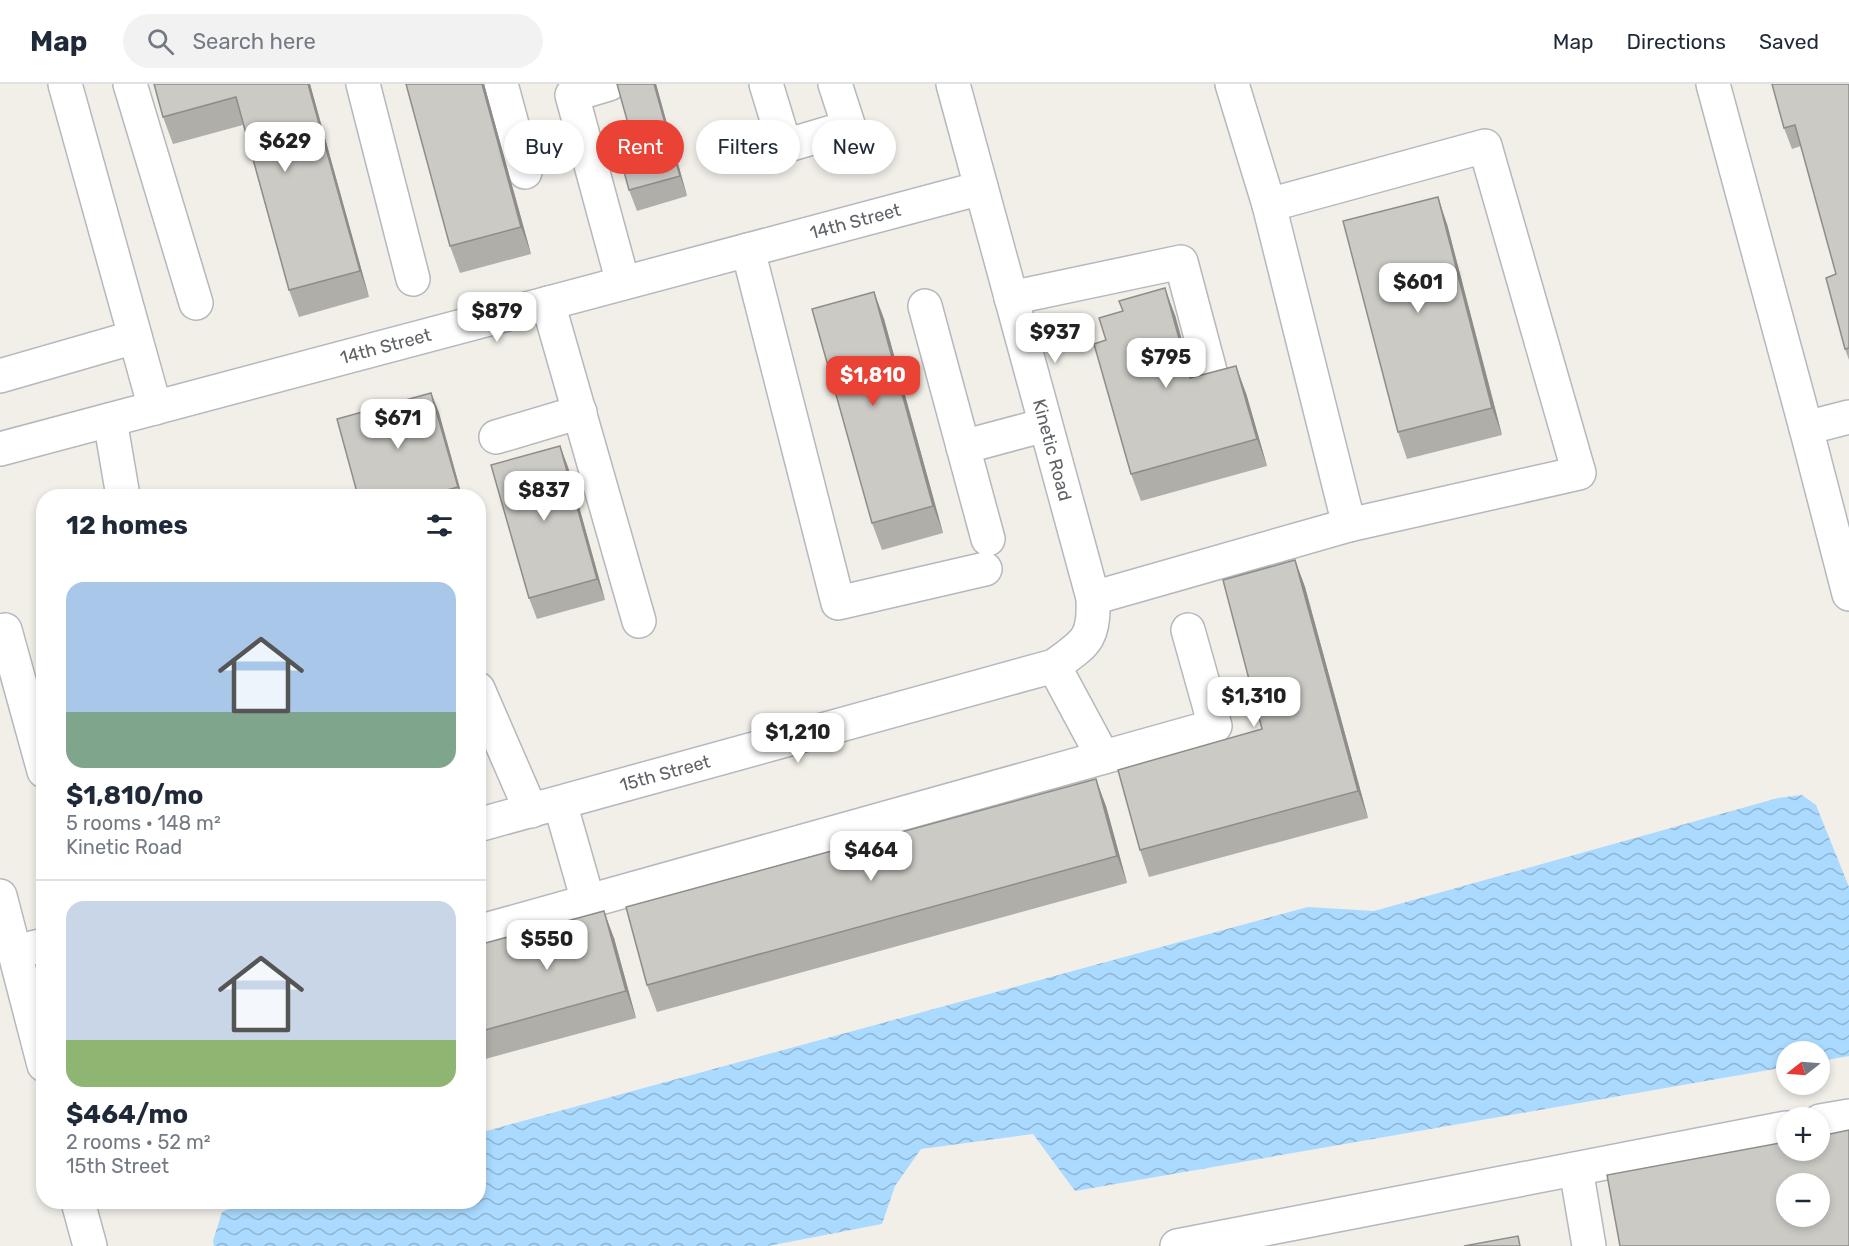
<!DOCTYPE html>
<html lang="en">
<head>
<meta charset="utf-8">
<style>
	body { margin:0; font-family:Rubik,sans-serif; background:#f2f2f3; color:#1f2937; height:100vh; display:flex; flex-direction:column; font-size:22px; white-space:nowrap }
	* { box-sizing:border-box; margin:0 }
	p { font-size:20px; color:#747a83 }
	.icon { flex:none; width:33px; height:33px; fill:none; stroke:currentColor; stroke-width:2; stroke-linecap:round; stroke-linejoin:round }
	.map { position:relative; flex:1; overflow:hidden }
	.drawer { position:absolute; left:36px; top:405px; width:450px; height:720px; display:flex; flex-direction:column; background:#fff; border-radius:24px; box-shadow:0 3px 9px #0003 }
	.drawer>* { flex:none }
	.guide { position:absolute; left:504px; top:36px; width:570px; height:54px; display:flex; gap:12px }
	.needle { width:39px; rotate:253deg }
	.controls { position:absolute; left:1776px; top:957px; display:grid; gap:12px }
	.controls a { display:grid; place-items:center; width:54px; height:54px; border-radius:50%; background:#fff; box-shadow:0 3px 9px #0003; font-size:30px }
	.price { position:absolute; translate:-50% -51px; padding:0 14px; border-radius:12px; background:#fff; color:#222; font-size:20px; line-height:39px; filter:drop-shadow(0 2px 3px #0008) }
	.price::after { content:''; position:absolute; left:50%; top:36px; width:18px; height:14px; margin-left:-9px; background:inherit; clip-path:polygon(0 0,100% 0,50% 100%) }
	.price.active { background:#ea4335; color:#fff }
	ul { padding:0; list-style:none }
	li { display:grid; align-content:center; gap:12px; height:318px; padding:0 30px }
	li+li { border-top:2px solid #e0e1e3 }
	li span { display:grid; place-items:center; height:186px; border-radius:18px; color:#555 }
	li>.icon { margin-inline-start:auto }
	span .icon { width:108px; height:108px; fill:#fffc; stroke-width:1 }
	li b { font-size:26px }
	h2 { display:flex; justify-content:space-between; align-items:center; height:72px; padding:0 30px; font-size:26px }
	.chip { padding:0 21px; border-radius:27px; background:#fff; box-shadow:0 3px 9px #0003; font-size:21px; line-height:54px }
	.chip.active { background:#ea4335; color:#fff }
	header { display:flex; align-items:center; gap:36px; box-sizing:border-box; height:84px; padding:0 30px; background:#fff; border-bottom:2px solid #e0e1e3 }
	header strong { font-size:28px }
	nav { display:flex; gap:33px; margin-inline-start:auto; font-size:21px }
	.search { width:420px; height:54px; background:#f2f2f3; display:flex; align-items:center; gap:15px; box-sizing:border-box; padding:0 21px; border-radius:33px; color:#747a83; font-size:22px }
	.map>svg:first-child { display:block }
</style>
</head>
<body>
<header>
<strong>Map</strong>
<div class="search"><svg class="icon" aria-label="search" viewBox="0 0 24 24"><circle cx="10" cy="10" r="6"/><path d="M15 15l6 6"/></svg>Search here</div>
<nav><a>Map</a><a>Directions</a><a>Saved</a></nav>
</header>
<div class="map">
<svg width="1849" height="1162" viewBox="0 0 1849 1162">
	<defs>
		<pattern id="water-waves" width="16" height="10" patternUnits="userSpaceOnUse" patternTransform="scale(1.5)"><rect width="16" height="10" fill="#aadaff"/><path d="M0 5q4-4 8 0t8 0" fill="none" stroke="#8eb4d2"/></pattern>
	</defs>
	<rect width="100%" height="100%" fill="#f1efe8"/>
	<!-- water -->
	<path fill="url(#water-waves)" d="M 1802,711 L 1816,721 L 1849,803 L 1849,972 L 1820,977 L 1820,968 L 1786,968 L 1786,983 L 1075,1107 L 1033,1050 L 921,1065 L 895,1102 L 882,1140 L 768,1162 L 214,1162 L 213,1157 L 222,1128 L 244,1118 L 478,1118 L 479,1049 L 1308,823 L 1374,827 L 1778,714 Z"/>
	<g fill="none" stroke-linecap="round" stroke-linejoin="round">
		<defs>
			<g id="minor">
				<path d="M 65,0 L 155,324"/>
				<path d="M 130,0 L 196,219"/>
				<path d="M 363,0 L 413,195"/>
				<path d="M 501,0 L 525,88"/>
				<path d="M 609,0 L 572,11 L 623,199"/>
				<path d="M 766,0 L 785,62 L 849,43 L 835,0"/>
				<path d="M 1713,0 L 1806,344 L 1849,333"/>
				<path d="M 1269,121 L 1485,62 L 1579,389 L 1349,441"/>
				<path d="M 748,166 L 838,519 L 985,485"/>
				<path d="M 1011,214 L 1181,178 L 1214,302"/>
				<path d="M 548,219 L 639,537"/>
				<path d="M 925,222 L 988,455"/>
				<path d="M 0,292 L 135,253"/>
				<path d="M 110,336 L 123,412"/>
				<path d="M 1806,344 L 1849,510"/>
				<path d="M 496,353 L 580,328"/>
				<path d="M 963,363 L 1045,341"/>
				<path id="s1" d="M 0,365 L 981,104"/>
				<path d="M 1093,514 L 1349,441 L 1269,121 L 1232,0"/>
				<path d="M 5,546 L 44,687"/>
				<path d="M 1054,582 L 1103,673"/>
				<path d="M 478,605 L 531,727"/>
				<path d="M 560,719 L 588,817"/>
				<path id="s2" d="M 478,741 L 1054,582 C 1085,559 1095,556 1093,514 L 953,0"/>
				<path d="M 0,812 L 44,981"/>
				<path d="M 478,848 L 1215,642 L 1188,546"/>
				<path d="M 15,868 L 44,861"/>
				<path d="M 1820,1037 L 1849,1032"/>
				<path d="M 1576,1085 L 1589,1162"/>
				<path d="M 78,1118 L 90,1162"/>
				<path d="M 1177,1162 L 1786,1044"/>
			</g>
		</defs>
		<!-- minor casing -->
		<use href="#minor" stroke="#b5b8bc" stroke-width="36"/>
		<!-- minor -->
		<use href="#minor" stroke="#fff" stroke-width="33"/>
	</g>
	<!-- wall -->
	<path fill="#afaea9" d="M 154,0 L 310,0 L 369,213 L 299,233 L 289,206 L 243,41 L 173,60 L 163,33 Z
		M 406,0 L 484,0 L 531,170 L 460,189 L 450,162 Z
		M 656,0 L 687,112 L 637,127 L 629,106 L 639,79 Z
		M 1849,0 L 1849,276 L 1845,265 L 1836,190 L 1801,62 L 1792,65 L 1784,44 Z
		M 1447,140 L 1502,351 L 1407,375 L 1398,348 Z
		M 874,208 L 884,235 L 943,449 L 882,466 L 872,439 Z
		M 1175,231 L 1192,294 L 1246,309 L 1267,382 L 1141,417 L 1131,390 L 1106,256 Z
		M 431,309 L 439,329 L 462,412 L 358,412 Z
		M 560,362 L 568,383 L 605,516 L 537,535 L 529,514 Z
		M 1295,476 L 1305,503 L 1368,734 L 1149,793 L 1140,766 L 1262,645 Z
		M 1106,722 L 1127,799 L 657,928 L 647,901 Z
		M 614,854 L 636,934 L 478,977 L 478,861 Z"/>
	<!-- shaded-wall -->
	<path fill="#8f8d8a" d="M 308,0 L 310,0 L 369,213 L 360,187 Z
		M 482,0 L 484,0 L 531,170 L 521,143 Z
		M 654,0 L 656,0 L 687,112 L 680,92 Z
		M 1438,113 L 1447,140 L 1502,351 L 1492,324 Z
		M 1165,204 L 1175,231 L 1200,321 L 1190,294 Z
		M 874,208 L 884,235 L 943,449 L 933,422 Z
		M 1236,282 L 1246,309 L 1267,382 L 1257,355 Z
		M 431,309 L 439,329 L 462,412 L 461,412 L 458,403 Z
		M 560,362 L 568,383 L 605,516 L 597,495 Z
		M 1295,476 L 1305,503 L 1368,734 L 1358,707 Z
		M 1096,695 L 1106,722 L 1127,799 L 1117,772 Z
		M 604,827 L 614,854 L 636,934 L 626,907 Z"/>
	<!-- building -->
	<path fill="#cccac5" stroke="#8f8d8a" stroke-width="1.5" fill-rule="evenodd" d="M 154,0 L 308,0 L 360,187 L 289,206 L 236,13 L 163,33 Z
		M 406,0 L 482,0 L 521,143 L 450,162 Z
		M 617,0 L 654,0 L 680,92 L 629,106 L 623,84 L 639,79 Z
		M 1772,0 L 1849,0 L 1849,264 L 1845,265 L 1826,194 L 1836,190 L 1795,41 L 1784,44 Z
		M 1438,113 L 1492,324 L 1398,348 L 1343,137 Z
		M 1165,204 L 1190,294 L 1236,282 L 1257,355 L 1131,390 L 1094,260 L 1106,256 L 1099,234 L 1123,227 L 1119,217 Z
		M 874,208 L 933,422 L 872,439 L 812,225 Z
		M 431,309 L 458,403 L 425,412 L 358,412 L 337,335 Z
		M 560,362 L 597,495 L 529,514 L 491,381 Z
		M 1295,476 L 1358,707 L 1140,766 L 1118,686 L 1262,645 L 1223,496 Z
		M 1096,695 L 1117,772 L 647,901 L 626,823 Z
		M 604,827 L 626,907 L 478,948 L 478,861 Z
		M 1849,1046 L 1849,1162 L 1620,1162 L 1607,1091 L 1786,1058 L 1786,1066 L 1820,1066 L 1820,1052 ZM 1786,1100 L 1820,1100 L 1820,1132 L 1786,1132 Z
		M 1518,1152 L 1520,1162 L 1464,1162 Z"/>
	<g text-anchor="middle" dominant-baseline="central" stroke-width="5" stroke-linejoin="round" paint-order="stroke">
		<!-- street labels -->
		<g font-size="18" fill="#5f6368" stroke="#fff">
			<text stroke="none"><textPath href="#s1" startOffset="885">14th Street</textPath></text>
			<text stroke="none"><textPath href="#s1" startOffset="399">14th Street</textPath></text>
			<text transform="translate(1052 366) rotate(75)">Kinetic Road</text>
			<text stroke="none"><textPath href="#s2" startOffset="194">15th Street</textPath></text>
		</g>
	</g>
</svg>
<div class="controls">
<a><svg class="needle" viewBox="-14 -14 28 28"><path d="M0-13l5 13h-10z" fill="#e53935"/><path d="M0 13l5-13h-10z" fill="#747a83"/></svg></a>
<a>+</a>
<a>−</a>
</div>
<b class="price" style="left:285px;top:89px">$629</b>
<b class="price" style="left:1418px;top:230px">$601</b>
<b class="price" style="left:497px;top:259px">$879</b>
<b class="price" style="left:1055px;top:280px">$937</b>
<b class="price" style="left:1166px;top:305px">$795</b>
<b class="price active" style="left:873px;top:323px">$1,810</b>
<b class="price" style="left:398px;top:366px">$671</b>
<b class="price" style="left:544px;top:438px">$837</b>
<b class="price" style="left:1254px;top:644px">$1,310</b>
<b class="price" style="left:798px;top:680px">$1,210</b>
<b class="price" style="left:871px;top:798px">$464</b>
<b class="price" style="left:547px;top:887px">$550</b>
<div class="guide">
<a class="chip">Buy</a>
<a class="chip active">Rent</a>
<a class="chip">Filters</a>
<a class="chip">New</a>
</div>
<section class="drawer">
<h2>12 homes<svg class="icon" aria-label="filters" viewBox="0 0 24 24"><path d="M4 7h16M4 17h16"/><circle cx="9" cy="7" r="2"/><circle cx="15" cy="17" r="2"/></svg></h2>
<ul>
<li><span style="background:linear-gradient(#a9c7e8 70%,#7fa58c 0)"><svg class="icon" aria-label="home" viewBox="0 0 24 24"><path d="M3 11l9-7 9 7M6 9v11h12V9"/></svg></span><div><b>$1,810/mo</b><p>5 rooms · 148 m²</p><p>Kinetic Road</p></div></li>
<li><span style="background:linear-gradient(#c9d6e8 75%,#8fb573 0)"><svg class="icon" aria-label="home" viewBox="0 0 24 24"><path d="M3 11l9-7 9 7M6 9v11h12V9"/></svg></span><div><b>$464/mo</b><p>2 rooms · 52 m²</p><p>15th Street</p></div></li>
</ul>
</section>
</div>
</body>
</html>
